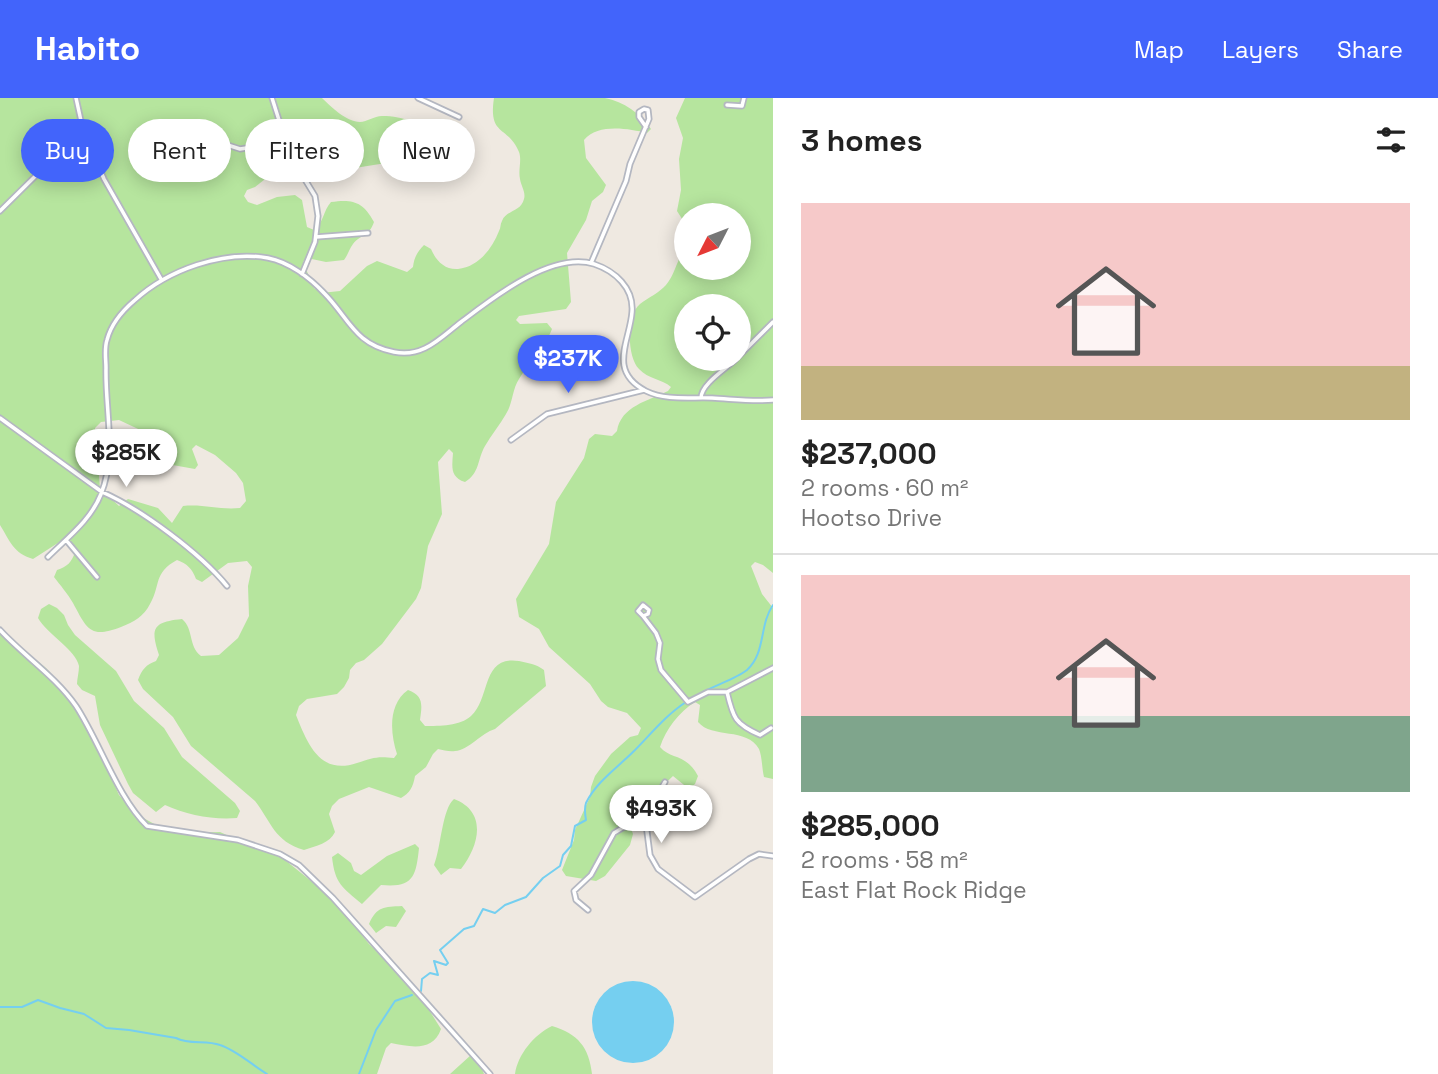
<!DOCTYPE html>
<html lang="en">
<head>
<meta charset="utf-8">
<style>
	body { margin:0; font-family:"Space Grotesk",sans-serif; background:#f6f6f6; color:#222; height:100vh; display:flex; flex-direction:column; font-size:26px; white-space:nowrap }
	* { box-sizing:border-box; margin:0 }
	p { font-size:23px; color:#767676 }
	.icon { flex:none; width:38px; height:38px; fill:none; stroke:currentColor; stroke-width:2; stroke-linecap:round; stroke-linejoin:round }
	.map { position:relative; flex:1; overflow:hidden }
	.details { display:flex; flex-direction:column; background:#fff; width:665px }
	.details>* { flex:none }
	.top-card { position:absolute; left:21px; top:21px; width:646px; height:63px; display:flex; gap:14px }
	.needle { width:46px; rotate:228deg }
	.fabs { position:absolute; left:674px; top:105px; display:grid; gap:14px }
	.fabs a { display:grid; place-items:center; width:77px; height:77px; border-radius:50%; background:#fff; box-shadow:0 4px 18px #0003; font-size:35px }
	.price { position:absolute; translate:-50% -60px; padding:0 16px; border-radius:24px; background:#fff; color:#222; font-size:23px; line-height:46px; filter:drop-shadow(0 2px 4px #0008) }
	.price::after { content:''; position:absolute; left:50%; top:42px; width:21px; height:16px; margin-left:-10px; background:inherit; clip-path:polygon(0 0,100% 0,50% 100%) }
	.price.current { background:#4264fb; color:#fff }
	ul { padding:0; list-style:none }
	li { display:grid; align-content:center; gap:14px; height:371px; padding:0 28px }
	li+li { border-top:2px solid #e0e0e0 }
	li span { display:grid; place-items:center; height:217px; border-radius:0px; color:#555 }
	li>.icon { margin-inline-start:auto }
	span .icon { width:126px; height:126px; fill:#fffc; stroke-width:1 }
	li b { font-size:30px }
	h2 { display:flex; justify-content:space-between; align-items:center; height:84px; padding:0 28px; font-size:30px }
	.tag { padding:0 24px; border-radius:32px; background:#fff; box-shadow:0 4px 18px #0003; font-size:24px; line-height:63px }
	.tag.current { background:#4264fb; color:#fff }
	header { display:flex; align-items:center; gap:42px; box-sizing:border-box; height:98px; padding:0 35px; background:#4264fb; color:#fff }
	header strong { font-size:33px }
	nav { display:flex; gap:38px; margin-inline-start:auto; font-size:24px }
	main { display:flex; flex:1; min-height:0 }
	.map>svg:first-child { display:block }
</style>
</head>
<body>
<header>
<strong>Habito</strong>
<nav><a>Map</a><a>Layers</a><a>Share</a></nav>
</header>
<main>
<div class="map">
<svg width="773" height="976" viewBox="0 0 773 976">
	<rect width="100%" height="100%" fill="#efe9e1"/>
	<!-- green -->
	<path fill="#b6e59e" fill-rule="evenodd" d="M 0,0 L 322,0 C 331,9 347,24 360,24 C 367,24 374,18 382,18 C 403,18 425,25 436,43 L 433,50 L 405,55 L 386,65 L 355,70 L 336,78 C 300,65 337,20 280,27 L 277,33 C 283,40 289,44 299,45 L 304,51 L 293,64 L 283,67 L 255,89 L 247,92 L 244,98 L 248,104 L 257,107 L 277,99 L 295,97 L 302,102 L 307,129 L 314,132 C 324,124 323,113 331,104 C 352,101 363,103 374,124 C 369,139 361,136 353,146 C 349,151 348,157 344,162 L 326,164 L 307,160 L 303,164 L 314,190 L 321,195 L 340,193 L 367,168 L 377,163 L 407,174 L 413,169 C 414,160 417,154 424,147 L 431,151 C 436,163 445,172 458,171 C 478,169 492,151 499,133 C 501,130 500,126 502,123 C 506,112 521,114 524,101 C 526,94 521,88 520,81 C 518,72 522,62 519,54 C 508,27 488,39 494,0 L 605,0 C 624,4 640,15 651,31 L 647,35 C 629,31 598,25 584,42 L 586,60 L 606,87 L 603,94 L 592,103 L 586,122 L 567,155 L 571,204 L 566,211 L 519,218 L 516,222 L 520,226 L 547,225 L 552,231 C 545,250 529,264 519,281 C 512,292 513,305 506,316 C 500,327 491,337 485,348 C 477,362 480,375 465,384 C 450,379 452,369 453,355 L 449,351 L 438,364 L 442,416 L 428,448 L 421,490 L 416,501 L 382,546 L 364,562 L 356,565 L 350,572 L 349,580 L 344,589 L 337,596 L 307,601 L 299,608 L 296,617 C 307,644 319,678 357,665 C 373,660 376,658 394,660 L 397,656 C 390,635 388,606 408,592 C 424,598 422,607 420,622 L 425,628 C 440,628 460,628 471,618 C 491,600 481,557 519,563 C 528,565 536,566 544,572 L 546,588 L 495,631 C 481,635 469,652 455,653 C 450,654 443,652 438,651 L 433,656 L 426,669 L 415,678 C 413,689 410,695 401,700 L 369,689 L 339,701 L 332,708 L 329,716 L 335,734 C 330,745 316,748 304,752 C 274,743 272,725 255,703 L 191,648 L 173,619 L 143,591 L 138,582 C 142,571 146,567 156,563 L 159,557 C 150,530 153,524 182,521 C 194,531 188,548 201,558 L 219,557 L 238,540 L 249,518 L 248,488 L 252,469 L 247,463 L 228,465 L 202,484 L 196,481 C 192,470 187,466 177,462 C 153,475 161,487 150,506 C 144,518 134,524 121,529 C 90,541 87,531 73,505 C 68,496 60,487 54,479 L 57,472 C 67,469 72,464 75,454 L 70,446 L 61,443 L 33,461 C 13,455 10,443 0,427 ZM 119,322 L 151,337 L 160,338 L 165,344 L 163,360 L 167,366 L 195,371 L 198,367 L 192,351 L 196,347 L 215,357 L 236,375 L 243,385 L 246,403 L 240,410 C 219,412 204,406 183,408 L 172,425 L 158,410 L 128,401 L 119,408 L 100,390 L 95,330 L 101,324 Z
		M 685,0 L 773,0 L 773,475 L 763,467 L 755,464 L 751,468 L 762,496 L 773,510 L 773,681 L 764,679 C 762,671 762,658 759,651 C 747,629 712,641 698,624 L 700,607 L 695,604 C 679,614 666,631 660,649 C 671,662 686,655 698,678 L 695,686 L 689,691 L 673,678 L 648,702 L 630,712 L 627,718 L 633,736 L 630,747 L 605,778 L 596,783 L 566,778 L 562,772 L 574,742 L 575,732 L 590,699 L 591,689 L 595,678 L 611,656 L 630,639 L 638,637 L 641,630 L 627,615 L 608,609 L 601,603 L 590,586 L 549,549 L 539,531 L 519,519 L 516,501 L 549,446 L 556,404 L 584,360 L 589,341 L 595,336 L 612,338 L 617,333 C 621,308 648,303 668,293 L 671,289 C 662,281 648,281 639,271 C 627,259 626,217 640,206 C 649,199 659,195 666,187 C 676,175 677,160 686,149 L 686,170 L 738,170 L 738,117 L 686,117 L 686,127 L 677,113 L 681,92 L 679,61 L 683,40 L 676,20 ZM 686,208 L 738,208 L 738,261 L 686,261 Z
		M 49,506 L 57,510 L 64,517 L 68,527 L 75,537 L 116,573 L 134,603 L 164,630 L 182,659 L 235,705 L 240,713 L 237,720 C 213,722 187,717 165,707 L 156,714 L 133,695 L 128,686 L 100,627 L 95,598 L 82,592 L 77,586 C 77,581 79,574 79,568 C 76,552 47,536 38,520 L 41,511 Z
		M 0,533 L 46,570 L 63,589 L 66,599 L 88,628 L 119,697 L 136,716 L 158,728 L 189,735 L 220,734 L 253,749 L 263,750 L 285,762 L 342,808 L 359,827 L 362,837 L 369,846 L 411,883 L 441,931 C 433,954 411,949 391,945 L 386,950 L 377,976 L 0,976 Z
		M 454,701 C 488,714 479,748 461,771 L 450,770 L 441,777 L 434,767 C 441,750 442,711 454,701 Z
		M 415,746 L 419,750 C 416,779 413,790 381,787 L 362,806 C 342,789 335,786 332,759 L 338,755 L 351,765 L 354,773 L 361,777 L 387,758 Z
		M 402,808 L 406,813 L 396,829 L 386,828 L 376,835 L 369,826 C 377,808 384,809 402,808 Z
		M 552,928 C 578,936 589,949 592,976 L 515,976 C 518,956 534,937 552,928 Z
		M 471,957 L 478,961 L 484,976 L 450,976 Z"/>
	<!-- water -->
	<path fill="#75cff0" d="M592 924a41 41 0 1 1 82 0a41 41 0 1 1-82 0Z"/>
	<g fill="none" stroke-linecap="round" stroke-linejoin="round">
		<!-- stream -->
		<path stroke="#75cff0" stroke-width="2" d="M 703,594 C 716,587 737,580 747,572 C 766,555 759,527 773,507
			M 421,893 L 422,881 L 430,875 L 438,877 L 434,863 L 446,867 L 448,865 L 440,852 L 464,831 L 474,828 L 483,811 L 495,815 L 505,807 L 526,799 L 543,780 L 560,768 L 563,757 L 571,748 L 575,728 L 586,722 C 585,716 584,711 586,705 C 596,684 618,669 634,653 C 651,636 666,617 686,604
			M 0,909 L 22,909 L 38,902 L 60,910 L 84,916 L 106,930 L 129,932 L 176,940 C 189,947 206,942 220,947 C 236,952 252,967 267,976
			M 359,976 L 376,932 L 395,903 L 412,897"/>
		<defs>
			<path id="minor" d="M 76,0 L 83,32 L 104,81 L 161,181
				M 272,0 L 290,57 L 315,98 L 318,118 L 315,144 L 302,176
				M 418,0 L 459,19
				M 727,7 L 742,8 L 744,0
				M 217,44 L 217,34 L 214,30 L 209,35 L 209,41 L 240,51 L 285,44
				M 0,113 L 76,38 L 84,35
				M 316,139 L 368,135
				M 591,165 L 626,83 L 630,66 L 649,21 L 648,12 L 644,11 L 639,14 L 639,19 L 646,29
				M 738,259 L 773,224
				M 701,300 C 701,286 726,271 736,261
				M 0,320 L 102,394 C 141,411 200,455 227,488
				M 511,342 L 547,316 L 644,292
				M 66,442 L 97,479
				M 48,459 C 67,440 91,422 101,396 C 117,356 105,312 106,270 C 106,261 104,251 107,242 C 111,226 122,213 135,202 C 168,172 223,152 268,160 C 289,164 310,180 324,195 C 349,220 354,246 394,254 C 423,260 440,240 461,224 C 494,199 552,153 594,166 C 615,173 634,190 632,214 C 630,243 607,273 646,293 C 666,303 691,299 712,300 C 732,301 753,304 773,302
				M 643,518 L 638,513 L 643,507 L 649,512 L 648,516 L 643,518 L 656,535 L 660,545 L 658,561 L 661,572 L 688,604 L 708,594 L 727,594 L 773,570
				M 0,532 C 24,558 55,578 76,608 C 99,643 118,700 147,728 L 238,742 L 280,756 L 299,767 L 333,800 L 490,976
				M 727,594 C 733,620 735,626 760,637 L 771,630
				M 665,684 L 647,715 L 646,726 L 650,757 L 658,771 L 695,799 L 749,761 L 759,756 L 773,758
				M 588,812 L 576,802 L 574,793 L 591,777 L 614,735 L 624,729 L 646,726"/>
		</defs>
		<!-- minor casing -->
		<use href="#minor" stroke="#b4b7c1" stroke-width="7"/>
		<!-- minor -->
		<use href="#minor" stroke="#fff" stroke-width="3.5"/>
	</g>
</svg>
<div class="fabs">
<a><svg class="needle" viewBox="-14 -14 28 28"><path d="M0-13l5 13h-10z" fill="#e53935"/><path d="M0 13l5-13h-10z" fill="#767676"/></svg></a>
<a><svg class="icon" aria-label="locate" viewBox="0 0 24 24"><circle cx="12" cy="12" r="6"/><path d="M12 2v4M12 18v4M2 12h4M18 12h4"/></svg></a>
</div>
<b class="price current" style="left:568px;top:297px">$237K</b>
<b class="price" style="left:126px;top:391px">$285K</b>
<b class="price" style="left:661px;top:747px">$493K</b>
<div class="top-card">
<a class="tag current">Buy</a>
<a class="tag">Rent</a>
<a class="tag">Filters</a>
<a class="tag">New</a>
</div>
</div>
<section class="details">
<h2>3 homes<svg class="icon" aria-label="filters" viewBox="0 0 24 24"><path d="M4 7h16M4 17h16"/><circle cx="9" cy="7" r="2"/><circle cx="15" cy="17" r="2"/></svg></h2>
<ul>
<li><span style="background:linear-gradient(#f6c9c9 75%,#c2b280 0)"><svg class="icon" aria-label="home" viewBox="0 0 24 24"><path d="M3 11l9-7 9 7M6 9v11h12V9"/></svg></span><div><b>$237,000</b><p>2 rooms · 60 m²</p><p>Hootso Drive</p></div></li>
<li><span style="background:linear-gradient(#f6c9c9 65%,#7fa58c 0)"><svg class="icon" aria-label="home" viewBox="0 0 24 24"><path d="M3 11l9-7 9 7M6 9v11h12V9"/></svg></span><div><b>$285,000</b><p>2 rooms · 58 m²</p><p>East Flat Rock Ridge</p></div></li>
</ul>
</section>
</main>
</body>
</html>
